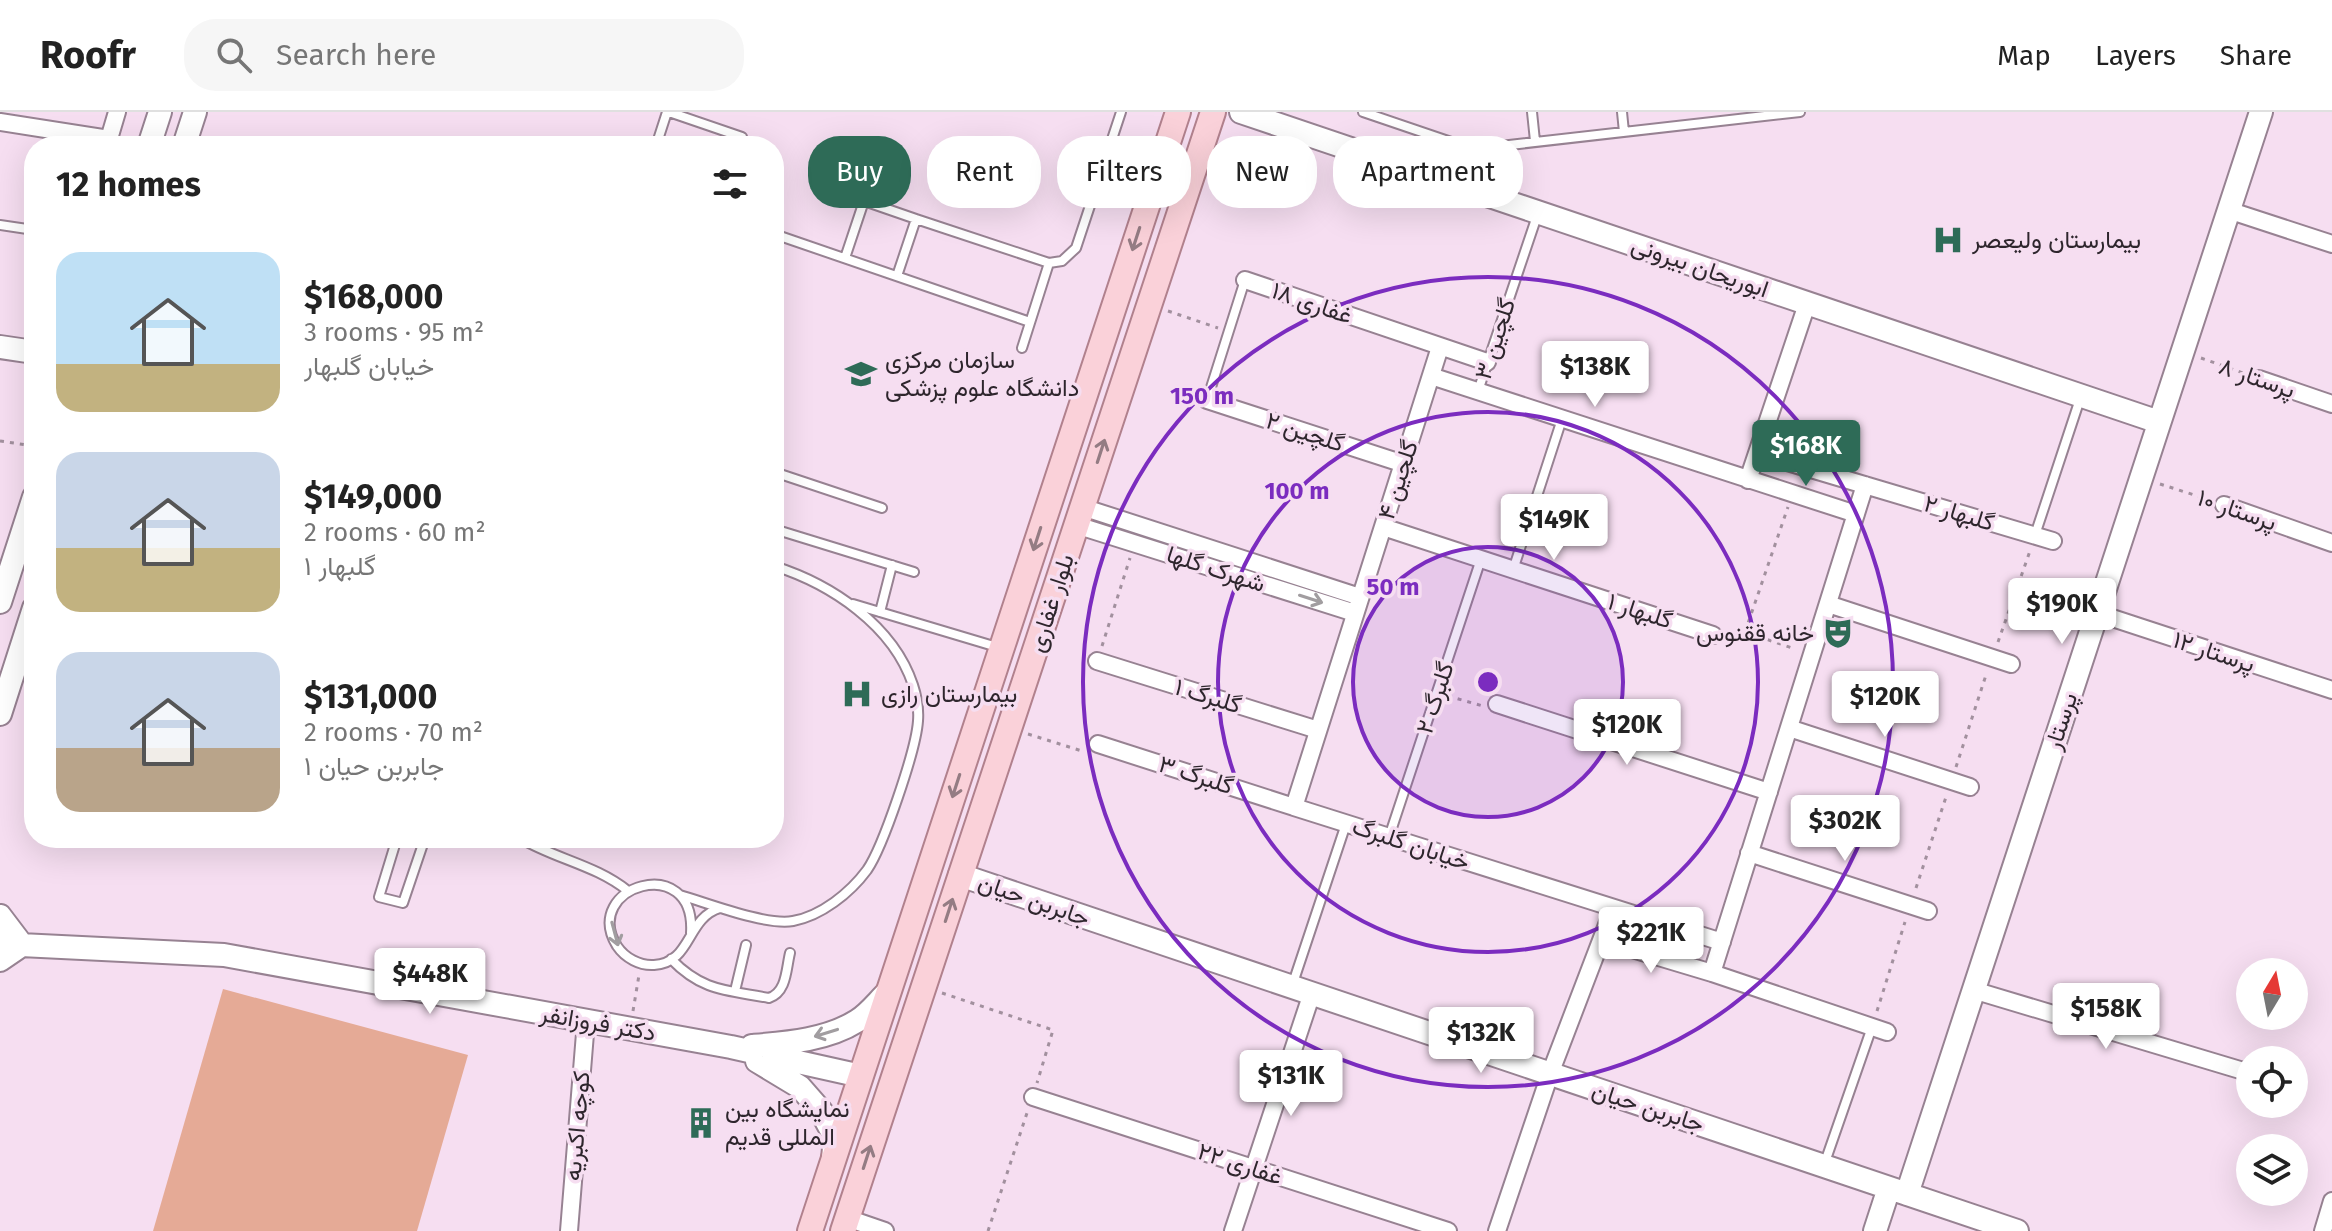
<!DOCTYPE html>
<html lang="en">
<head>
<meta charset="utf-8">
<style>
	body { margin:0; font-family:"Fira Sans",Vazirmatn,sans-serif; background:#f6f6f6; color:#222; height:100vh; display:flex; flex-direction:column; font-size:30px; white-space:nowrap }
	* { box-sizing:border-box; margin:0 }
	p { font-size:26px; color:#767676 }
	.icon { flex:none; width:44px; height:44px; fill:none; stroke:currentColor; stroke-width:2; stroke-linecap:round; stroke-linejoin:round }
	.map { position:relative; flex:1; overflow:hidden }
	.sheet { position:absolute; left:24px; top:24px; width:760px; height:712px; display:flex; flex-direction:column; background:#fff; border-radius:32px; box-shadow:0 8px 32px #0002 }
	.sheet>* { flex:none }
	.guide { position:absolute; left:808px; top:24px; width:760px; height:72px; display:flex; gap:16px }
	.needle { width:52px; rotate:10deg }
	.controls { position:absolute; left:2236px; top:846px; display:grid; gap:16px }
	.controls a { display:grid; place-items:center; width:72px; height:72px; border-radius:50%; background:#fff; box-shadow:0 8px 32px #0002; font-size:40px }
	.price { position:absolute; translate:-50% -68px; padding:0 18px; border-radius:8px; background:#fff; color:#222; font-size:26px; line-height:52px; filter:drop-shadow(0 2px 4px #0008) }
	.price::after { content:''; position:absolute; left:50%; top:48px; width:24px; height:18px; margin-left:-12px; background:inherit; clip-path:polygon(0 0,100% 0,50% 100%) }
	.price.on { background:#2e6b57; color:#fff }
	ul { padding:0; list-style:none }
	li { display:flex; align-items:center; gap:24px; height:200px; padding:0 32px }
	li span { display:grid; place-items:center; flex:none; width:224px; height:160px; border-radius:24px; color:#555 }
	li>.icon { margin-inline-start:auto }
	span .icon { width:96px; height:96px; fill:#fffc; stroke-width:1 }
	li b { font-size:34px }
	h2 { display:flex; justify-content:space-between; align-items:center; height:96px; padding:0 32px; font-size:34px }
	.tag { padding:0 28px; border-radius:32px; background:#fff; box-shadow:0 8px 32px #0002; font-size:28px; line-height:72px }
	.tag.on { background:#2e6b57; color:#fff }
	header { display:flex; align-items:center; gap:48px; box-sizing:border-box; height:112px; padding:0 40px; background:#fff; border-bottom:2px solid #e0e0e0 }
	header strong { font-size:38px }
	nav { display:flex; gap:44px; margin-inline-start:auto; font-size:28px }
	.search { width:560px; height:72px; background:#f6f6f6; display:flex; align-items:center; gap:20px; box-sizing:border-box; padding:0 28px; border-radius:32px; color:#767676; font-size:30px }
	.map>svg:first-child { display:block }
</style>
</head>
<body>
<header>
<strong>Roofr</strong>
<div class="search"><svg class="icon" aria-label="search" viewBox="0 0 24 24"><circle cx="10" cy="10" r="6"/><path d="M15 15l6 6"/></svg>Search here</div>
<nav><a>Map</a><a>Layers</a><a>Share</a></nav>
</header>
<div class="map">
<svg width="2332" height="1119" viewBox="0 0 2332 1119">
	<rect width="100%" height="100%" fill="#f6def1"/>
	<!-- green -->
	<path fill="#e5aa96" d="M 223,877 L 468,943 L 417,1119 L 153,1119 Z"/>
	<g fill="none" stroke-linecap="round" stroke-linejoin="round">
		<defs>
			<path id="lane" d="M 669,0 L 742,25 L 739,34
				M 1363,0 L 1463,34 L 1483,36 L 1800,0
				M 1532,0 L 1535,29
				M 1622,0 L 1624,20
				M 656,34 L 667,0
				M 916,107 L 1049,151 L 1062,149 L 1076,136 L 1121,0
				M 0,113 L 34,118
				M 774,122 L 1030,210
				M 845,146 L 864,89 L 916,107 L 897,164
				M 1022,236 L 1049,151
				M 1478,279 L 1538,101
				M 1207,288 L 1245,168
				M 774,360 L 882,396
				M 774,417 L 914,460
				M 2035,423 L 2081,284
				M 1513,458 L 1562,307
				M 853,492 L 997,535
				M 880,500 L 892,453
				M 1389,725 L 1481,447
				M 397,726 L 379,785 L 403,791 L 425,726
				M 520,726 C 555,747 596,753 628,779
				M 680,783 C 708,791 766,814 793,809 C 821,804 850,781 867,758 C 883,735 916,638 918,609 C 919,596 917,585 913,573 C 893,513 831,472 774,454
				M 691,821 C 696,739 580,774 617,834 C 625,846 640,854 654,853 C 692,851 686,806 720,796
				M 671,847 C 703,880 727,878 769,886 C 787,880 786,857 790,841
				M 1292,874 L 1346,712
				M 735,879 L 746,833
				M 1824,1053 L 1872,915"/>
			<path id="street" d="M 0,10 L 109,27 L 117,0
				M 2228,98 L 2332,132
				M 1245,168 L 1487,250
				M 1440,235 L 1294,695 L 1722,830
				M 1431,264 L 1856,402
				M 2259,267 L 2332,292
				M 1207,288 L 1404,352
				M 1757,341 L 2053,429
				M 1748,368 L 1807,192
				M 2224,393 L 2332,431
				M 1082,395 L 1360,485
				M 1076,413 L 1355,501
				M 1383,415 L 1713,523
				M 1828,492 L 2011,552
				M 2097,501 L 2332,578
				M 1097,549 L 1318,618
				M 1497,592 L 1769,680
				M 1789,616 L 1970,675
				M 1098,632 L 1294,695
				M 1749,741 L 1928,799
				M 1602,828 L 1712,861 L 1887,920
				M 1712,861 L 1865,373
				M 1973,878 L 2250,961
				M 1033,985 L 1448,1119
				M 847,1106 L 885,1119
				M 569,1119 L 586,909
				M 1233,1119 L 1312,881
				M 1497,1119 L 1550,962 L 1613,797
				M 2323,1119 L 2332,1089"/>
			<path id="secondary" d="M 1241,0 L 2159,310
				M 149,34 L 160,0
				M 184,34 L 195,0
				M 0,235 L 34,240
				M 0,490 L 34,385
				M 0,602 L 34,496
				M 960,763 L 2017,1119
				M 0,804 L 22,833 L 0,848
				M 0,832 L 224,843 L 731,935 L 861,964
				M 752,934 C 787,931 827,928 857,909 C 869,902 879,888 889,879
				M 757,949 L 800,975 L 821,999 L 835,1025 L 833,1047
				M 1907,1082 L 2261,0
				M 1875,1119 L 1889,1076"/>
			<path id="primary" d="M 810,1119 L 1178,0
				M 843,1119 L 1213,0"/>
		</defs>
		<!-- lane casing -->
		<use href="#lane" stroke="#978292" stroke-width="12"/>
		<!-- street casing -->
		<use href="#street" stroke="#978292" stroke-width="20"/>
		<!-- secondary casing -->
		<use href="#secondary" stroke="#978292" stroke-width="26"/>
		<!-- primary casing -->
		<use href="#primary" stroke="#b1818d" stroke-width="28"/>
		<!-- path -->
		<path stroke="#a2909e" stroke-width="3" stroke-dasharray="4 6" stroke-linecap="butt" d="M 1168,199 L 1218,216
			M 2201,246 L 2243,261
			M 0,329 L 34,334
			M 2160,372 L 2210,388
			M 1745,520 L 1788,395
			M 1729,522 L 1745,520 L 1795,537
			M 1998,530 L 2030,439
			M 1102,534 L 1130,446
			M 1448,584 L 1483,594
			M 1028,622 L 1082,639
			M 1956,655 L 1986,563
			M 1916,776 L 1946,685
			M 942,881 L 1053,918 L 1037,971
			M 633,899 L 639,863
			M 1877,899 L 1905,810
			M 988,1119 L 1027,1001"/>
		<!-- lane -->
		<use href="#lane" stroke="#fff" stroke-width="8"/>
		<!-- street -->
		<use href="#street" stroke="#fff" stroke-width="16"/>
		<!-- secondary -->
		<use href="#secondary" stroke="#fff" stroke-width="22"/>
		<!-- primary -->
		<use href="#primary" stroke="#fad1d9" stroke-width="24"/>
	</g>
	<!-- one-way arrows -->
	<defs><path id="oneway-shaft" d="M-6 0H5M1.5-3L5.5 0L1.5 3" fill="none" stroke-width="1.6" stroke-linecap="round" stroke-linejoin="round" transform="scale(2)"/></defs>
	<g stroke="#947c83">
		<use href="#oneway-shaft" transform="translate(1136 127) rotate(108)"/>
		<use href="#oneway-shaft" transform="translate(1101 339) rotate(-72)"/>
		<use href="#oneway-shaft" transform="translate(1037 427) rotate(108)"/>
		<use href="#oneway-shaft" transform="translate(956 674) rotate(108)"/>
		<use href="#oneway-shaft" transform="translate(949 798) rotate(-72)"/>
		<use href="#oneway-shaft" transform="translate(867 1045) rotate(-72)"/>
	</g>
	<g stroke="#a19da0">
		<use href="#oneway-shaft" transform="translate(1311 487) rotate(18)"/>
		<use href="#oneway-shaft" transform="translate(615 822) rotate(75)"/>
		<use href="#oneway-shaft" transform="translate(826 921) rotate(163)"/>
	</g>
	<!-- distance rings -->
	<circle cx="1488" cy="570" r="135" fill="#7b2cbf" fill-opacity=".12"/>
	<g fill="none" stroke="#7b2cbf" stroke-width="4">
		<circle cx="1488" cy="570" r="135"/>
		<circle cx="1488" cy="570" r="270"/>
		<circle cx="1488" cy="570" r="405"/>
	</g>
	<!-- icons -->
	<defs>
		<symbol id="hospital-bare" viewBox="-9 -9 18 18"><path d="M-5-5h3v3.5h4V-5h3V5h-3V1.5h-4V5h-3Z" fill="#2e6b57" stroke="#f6def1" stroke-width="2.5" paint-order="stroke"/></symbol>
		<symbol id="university-bare" viewBox="-9 -9 18 18"><path d="M0-5L7-2L0 1L-7-2ZM-4 1L0 2.5L4 1V4Q0 6-4 4Z" fill="#2e6b57" stroke="#f6def1" stroke-width="2.5" paint-order="stroke"/></symbol>
		<symbol id="theatre-bare" viewBox="-9 -9 18 18"><path d="M-5-5.5Q0-4 5-5.5V0Q5 5 0 6Q-5 5-5 0ZM-3.3-2.5H-1v1.5H-3.3ZM1-2.5H3.3v1.5H1ZM-2.8 1Q0 5.5 2.8 1Z" fill="#2e6b57" stroke="#f6def1" stroke-width="2.5" paint-order="stroke"/></symbol>
		<symbol id="building-bare" viewBox="-9 -9 18 18"><path d="M-4-6H4V6H1V3H-1V6H-4ZM-2.5-4.3h1.7v1.8h-1.7ZM.8-4.3h1.7v1.8H.8ZM-2.5-1h1.7V.8h-1.7ZM.8-1h1.7V.8H.8Z" fill="#2e6b57" stroke="#f6def1" stroke-width="2.5" paint-order="stroke"/></symbol>
	</defs>
	<g fill-rule="evenodd">
		<use href="#hospital-bare" x="1926" y="106" width="44" height="44"/>
		<use href="#university-bare" x="839" y="240" width="44" height="44"/>
		<use href="#theatre-bare" x="1816" y="499" width="44" height="44"/>
		<use href="#hospital-bare" x="835" y="560" width="44" height="44"/>
		<use href="#building-bare" x="679" y="989" width="44" height="44"/>
	</g>
	<g text-anchor="middle" dominant-baseline="central" stroke-width="7" stroke-linejoin="round" paint-order="stroke">
		<!-- poi labels -->
		<g font-size="24" fill="#2e262d" stroke="#f6def1" text-anchor="start">
			<text x="1972" y="128">بیمارستان ولیعصر</text>
			<text x="885" y="248">سازمان مرکزی<tspan x="885" dy="28">دانشگاه علوم پزشکی</tspan></text>
			<text x="1814" y="521" text-anchor="end">خانه ققنوس</text>
			<text x="881" y="582">بیمارستان رازی</text>
			<text x="725" y="997">نمایشگاه بین<tspan x="725" dy="28">المللی قدیم</tspan></text>
		</g>
		<!-- street labels -->
		<g font-size="24" fill="#2e262d" stroke="#f6def1">
			<text transform="translate(1700 155) rotate(19)">ابوریحان بیرونی</text>
			<text transform="translate(1312 191) rotate(19)">غفاری ۱۸</text>
			<text transform="translate(1495 227) rotate(-72)">گلچین ۳</text>
			<text transform="translate(2257 266) rotate(19)">پرستار ۸</text>
			<text transform="translate(1305 320) rotate(18)">گلچین ۲</text>
			<text transform="translate(1398 368) rotate(-72)">گلچین ۴</text>
			<text transform="translate(2237 398) rotate(19)">پرستار ۱۰</text>
			<text transform="translate(1959 401) rotate(17)">گلبهار ۲</text>
			<text transform="translate(1216 457) rotate(18)">شهرک گلها</text>
			<text transform="translate(1051 491) rotate(-72)">بلوار غفاری</text>
			<text transform="translate(1640 499) rotate(18)">گلبهار ۱</text>
			<text transform="translate(2214 540) rotate(18)">پرستار ۱۲</text>
			<text transform="translate(1208 584) rotate(17)">گلبرگ ۱</text>
			<text transform="translate(1435 586) rotate(-72)">گلبرگ ۲</text>
			<text transform="translate(2061 609) rotate(-72)">پرستار</text>
			<text transform="translate(1196 663) rotate(18)">گلبرگ ۳</text>
			<text transform="translate(1411 732) rotate(18)">خیابان گلبرگ</text>
			<text transform="translate(1034 788) rotate(19)">جابربن حیان</text>
			<text transform="translate(598 911) rotate(10)">دکتر فروزانفر</text>
			<text transform="translate(1648 995) rotate(18)">جابربن حیان</text>
			<text transform="translate(577 1014) rotate(-85)">کوچه اکبریه</text>
			<text transform="translate(1240 1052) rotate(18)">غفاری ۲۲</text>
		</g>
	</g>
	<circle cx="1488" cy="570" r="12" fill="#7b2cbf" stroke="#f6def1" stroke-width="4"/>
	<g font-size="24" text-anchor="middle" font-weight="bold" fill="#7b2cbf" stroke="#f6def1" stroke-width="7" stroke-linejoin="round" paint-order="stroke">
		<text x="1202" y="292">150 m</text>
		<text x="1297" y="387">100 m</text>
		<text x="1393" y="483">50 m</text>
	</g>
</svg>
<div class="controls">
<a><svg class="needle" viewBox="-14 -14 28 28"><path d="M0-13l5 13h-10z" fill="#e53935"/><path d="M0 13l5-13h-10z" fill="#767676"/></svg></a>
<a><svg class="icon" aria-label="locate" viewBox="0 0 24 24"><circle cx="12" cy="12" r="6"/><path d="M12 2v4M12 18v4M2 12h4M18 12h4"/></svg></a>
<a><svg class="icon" aria-label="layers" viewBox="0 0 24 24"><path d="M12 4l9 5-9 5-9-5zM3 14l9 5 9-5"/></svg></a>
</div>
<b class="price" style="left:1595px;top:297px">$138K</b>
<b class="price on" style="left:1806px;top:376px">$168K</b>
<b class="price" style="left:1554px;top:450px">$149K</b>
<b class="price" style="left:2062px;top:534px">$190K</b>
<b class="price" style="left:1885px;top:627px">$120K</b>
<b class="price" style="left:1627px;top:655px">$120K</b>
<b class="price" style="left:1845px;top:751px">$302K</b>
<b class="price" style="left:1651px;top:863px">$221K</b>
<b class="price" style="left:430px;top:904px">$448K</b>
<b class="price" style="left:2106px;top:939px">$158K</b>
<b class="price" style="left:1481px;top:963px">$132K</b>
<b class="price" style="left:1291px;top:1006px">$131K</b>
<div class="guide">
<a class="tag on">Buy</a>
<a class="tag">Rent</a>
<a class="tag">Filters</a>
<a class="tag">New</a>
<a class="tag">Apartment</a>
</div>
<section class="sheet">
<h2>12 homes<svg class="icon" aria-label="filters" viewBox="0 0 24 24"><path d="M4 7h16M4 17h16"/><circle cx="9" cy="7" r="2"/><circle cx="15" cy="17" r="2"/></svg></h2>
<ul>
<li><span style="background:linear-gradient(#bfe0f5 70%,#c2b280 0)"><svg class="icon" aria-label="home" viewBox="0 0 24 24"><path d="M3 11l9-7 9 7M6 9v11h12V9"/></svg></span><div><b>$168,000</b><p>3 rooms · 95 m²</p><p>خیابان گلبهار</p></div></li>
<li><span style="background:linear-gradient(#c9d6e8 60%,#c2b280 0)"><svg class="icon" aria-label="home" viewBox="0 0 24 24"><path d="M3 11l9-7 9 7M6 9v11h12V9"/></svg></span><div><b>$149,000</b><p>2 rooms · 60 m²</p><p>گلبهار ۱</p></div></li>
<li><span style="background:linear-gradient(#c9d6e8 60%,#b9a48a 0)"><svg class="icon" aria-label="home" viewBox="0 0 24 24"><path d="M3 11l9-7 9 7M6 9v11h12V9"/></svg></span><div><b>$131,000</b><p>2 rooms · 70 m²</p><p>جابربن حیان ۱</p></div></li>
</ul>
</section>
</div>
</body>
</html>
